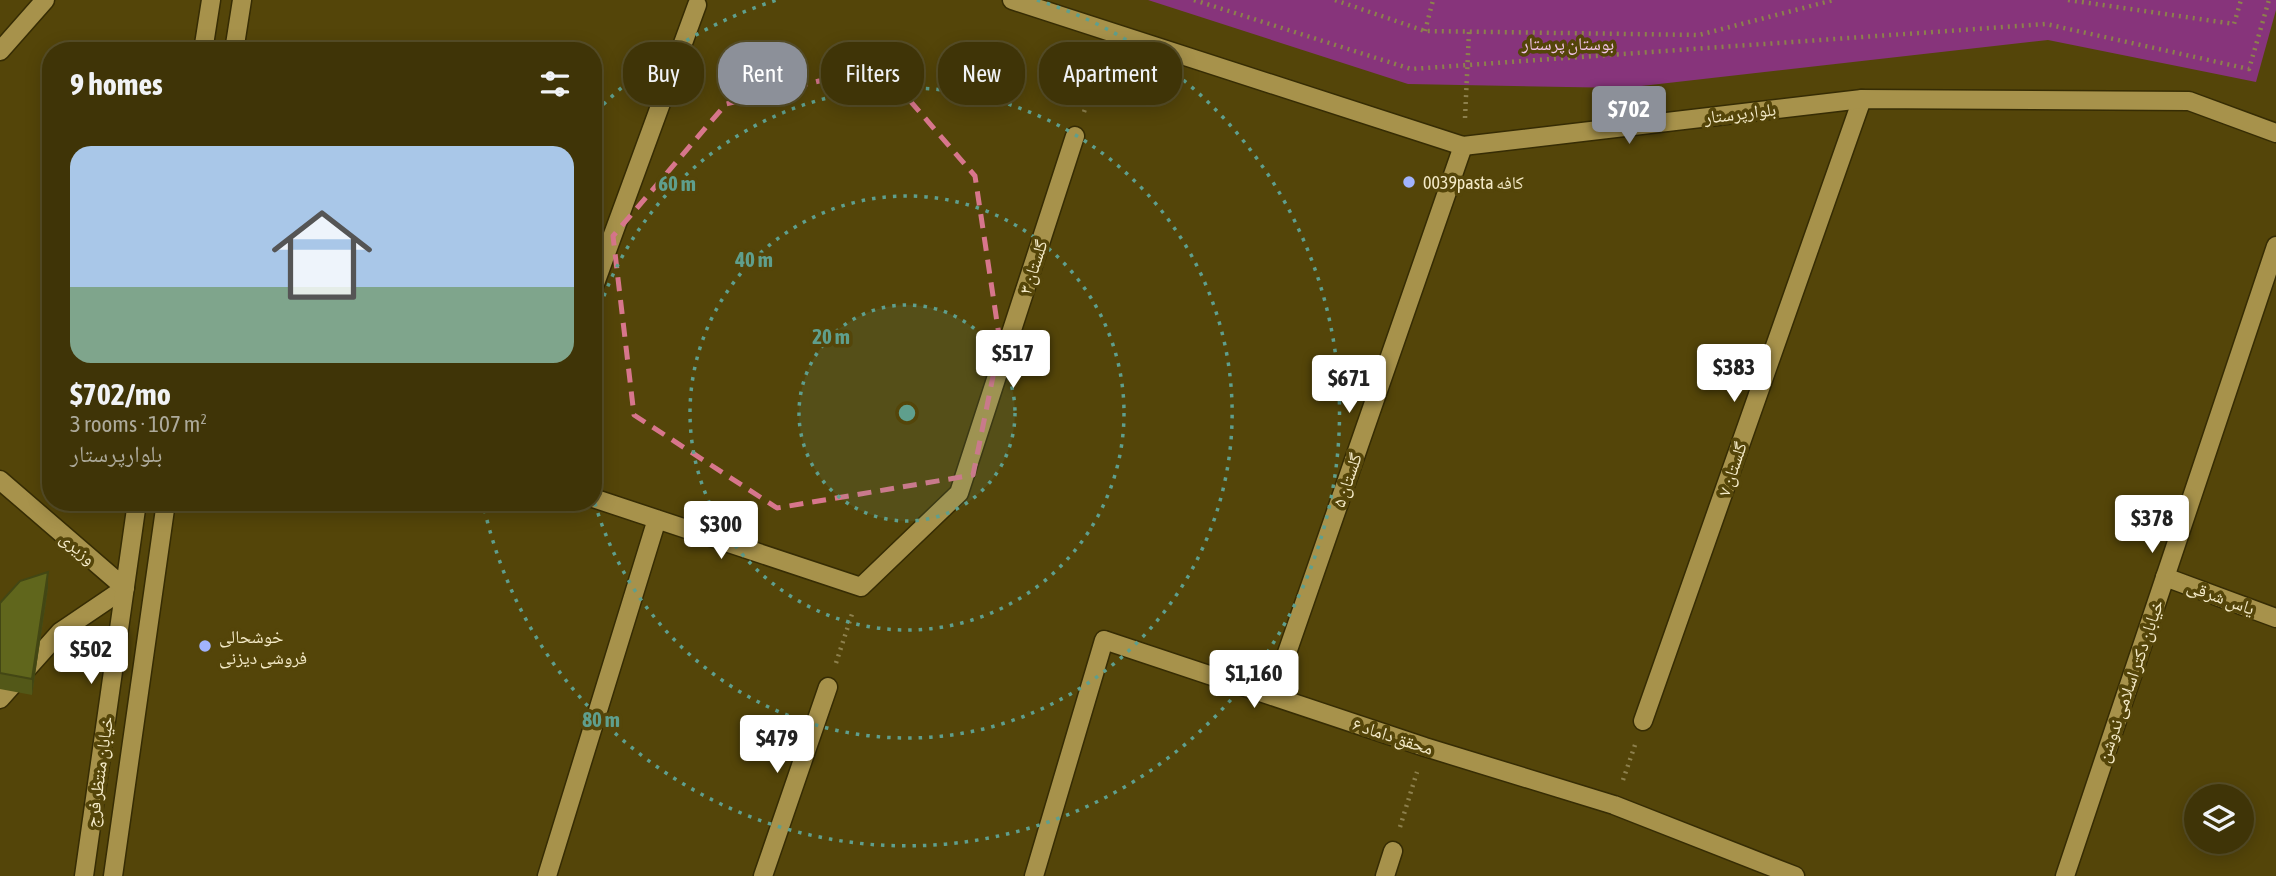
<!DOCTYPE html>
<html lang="en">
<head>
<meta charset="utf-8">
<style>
	body { margin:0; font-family:"Asap Condensed","Noto Naskh Arabic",sans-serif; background:#463c11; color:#f1f3f6; height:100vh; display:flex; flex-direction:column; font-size:26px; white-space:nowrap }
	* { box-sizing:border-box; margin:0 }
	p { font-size:23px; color:#adaa9b }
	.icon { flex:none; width:38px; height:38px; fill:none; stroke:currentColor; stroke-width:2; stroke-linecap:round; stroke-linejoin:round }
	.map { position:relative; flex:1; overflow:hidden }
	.drawer { position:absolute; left:42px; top:42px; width:560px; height:469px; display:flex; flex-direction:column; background:#3f3407; border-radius:28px; box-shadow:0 4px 18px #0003,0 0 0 2px #584f28 }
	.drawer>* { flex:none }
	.banner { position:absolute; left:623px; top:42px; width:665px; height:63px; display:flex; gap:14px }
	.buttons { position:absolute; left:2184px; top:784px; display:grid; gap:14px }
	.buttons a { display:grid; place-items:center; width:70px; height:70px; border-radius:50%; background:#3f3407; box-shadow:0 4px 18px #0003,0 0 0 2px #584f28; font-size:35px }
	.price { position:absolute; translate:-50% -60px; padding:0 16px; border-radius:7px; background:#fff; color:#222; font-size:23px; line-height:46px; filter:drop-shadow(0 2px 4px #0008) }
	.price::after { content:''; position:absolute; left:50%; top:42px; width:21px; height:16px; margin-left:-10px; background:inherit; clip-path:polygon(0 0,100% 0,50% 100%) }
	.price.current { background:#8c9099; color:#fff }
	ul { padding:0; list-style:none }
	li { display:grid; align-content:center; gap:14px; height:371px; padding:0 28px }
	li span { display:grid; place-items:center; height:217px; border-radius:21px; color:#555 }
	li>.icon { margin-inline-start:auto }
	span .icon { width:126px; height:126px; fill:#fffc; stroke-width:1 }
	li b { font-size:30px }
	h2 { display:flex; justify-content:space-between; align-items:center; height:84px; padding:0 28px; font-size:30px }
	.tag { padding:0 24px; border-radius:28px; background:#3f3407; box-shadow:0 4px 18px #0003,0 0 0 2px #584f28; font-size:24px; line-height:63px }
	.tag.current { background:#8c9099; color:#fff }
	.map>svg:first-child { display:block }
</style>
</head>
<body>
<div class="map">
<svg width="2276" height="876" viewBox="0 0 2276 876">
	<rect width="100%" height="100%" fill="#544509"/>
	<!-- green -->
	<path fill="#87347b" d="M 1148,0 L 2276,0 L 2276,10 L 2256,82 L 2048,40 L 1624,88 L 1408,84 Z"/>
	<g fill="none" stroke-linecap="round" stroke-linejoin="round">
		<defs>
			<path id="street" d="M 593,289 L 697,5
				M 593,498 L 861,587 L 959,493 L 1075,136
				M 2165,577 L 2276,618
				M 1272,696 L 1463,146
				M 0,699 L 60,632 L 125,588
				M 1643,721 L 1862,99
				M 547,876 L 657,519
				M 763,876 L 828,687
				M 1034,876 L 1104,640 L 1425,747 L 1614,805 L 1795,876
				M 1385,876 L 1393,851"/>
			<path id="secondary" d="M 1012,0 L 1463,146 L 1862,99 L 2189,101 L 2276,133
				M 0,51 L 45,0
				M 203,51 L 211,0
				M 234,51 L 242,0
				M 0,480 L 125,588
				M 84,876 L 137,502
				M 113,876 L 166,502
				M 2065,876 L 2276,246"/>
		</defs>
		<!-- street casing -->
		<use href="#street" stroke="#362c04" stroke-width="21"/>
		<!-- secondary casing -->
		<use href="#secondary" stroke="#362c04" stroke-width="21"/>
		<!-- path -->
		<path stroke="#8d804d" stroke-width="4.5" stroke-dasharray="2 5" stroke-linecap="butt" d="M 1194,0 L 1411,69 L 2046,24 L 2249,69 L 2269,0
			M 1335,0 L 1425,31 L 1699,35 L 1834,0
			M 2068,0 L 2234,24 L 2241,0
			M 1425,31 L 1433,0
			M 1084,112 L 1103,58
			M 1465,118 L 1469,32
			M 836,663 L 853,611
			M 1623,780 L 1635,745
			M 1400,827 L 1417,772"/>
		<!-- street -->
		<use href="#street" stroke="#a7924b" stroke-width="18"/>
		<!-- secondary -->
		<use href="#secondary" stroke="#a7924b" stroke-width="18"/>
	</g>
	<!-- wall -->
	<path fill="#535818" d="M 48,588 L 32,695 L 0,689 L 0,603 Z"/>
	<!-- shaded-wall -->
	<path fill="#434714" d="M 48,572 L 48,588 L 32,695 L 32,679 Z"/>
	<!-- building -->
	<path fill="#60661c" stroke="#434714" stroke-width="2" d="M 48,572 L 32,679 L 0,673 L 0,603 L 20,581 Z"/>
	<!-- marked area -->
	<path fill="none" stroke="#d8768c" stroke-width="5" stroke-dasharray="14 9" stroke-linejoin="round" d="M 880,66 L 975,176 L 1000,342 L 973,475 L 777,508 L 634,415 L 613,236 L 726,104 Z"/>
	<!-- distance rings -->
	<circle cx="907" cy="413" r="108" fill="#5f9f8d" fill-opacity=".12"/>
	<g fill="none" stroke="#5f9f8d" stroke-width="3.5" stroke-dasharray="3.5 7">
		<circle cx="907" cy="413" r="108"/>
		<circle cx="907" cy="413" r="217"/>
		<path d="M594 326A325 325 0 1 1 594 500"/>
		<path d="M596 112A433 433 0 0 1 777 0M1037 0A433 433 0 1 1 483 503"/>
	</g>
	<!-- markers -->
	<g fill="#a1b3fd" stroke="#544509" stroke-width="2.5">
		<circle cx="1409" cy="182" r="7"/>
		<circle cx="205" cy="646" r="7"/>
	</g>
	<g text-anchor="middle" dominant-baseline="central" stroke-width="7" stroke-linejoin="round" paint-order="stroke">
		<!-- park labels -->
		<g font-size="18" fill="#f2c3e8" stroke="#544509">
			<text x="1568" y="43">بوستان پرستار</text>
		</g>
		<!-- street labels -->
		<g font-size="18" fill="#f4eac7" stroke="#544509">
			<text transform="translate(1740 113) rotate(-7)">بلوارپرستار</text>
			<text transform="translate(1033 267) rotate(-72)">گلستان ۳</text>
			<text transform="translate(1732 469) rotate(-71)">گلستان ۷</text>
			<text transform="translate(1347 480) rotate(-71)">گلستان ۵</text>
			<text transform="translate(78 548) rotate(41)">وزیری</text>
			<text transform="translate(2221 597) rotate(20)">یاس شرقی</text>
			<text transform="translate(2130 681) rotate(-71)">خيابان دکتر اسلامی ندوشن</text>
			<text transform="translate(1393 736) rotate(18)">محقق داماد ۶</text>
			<text transform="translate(99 772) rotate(-82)">خیابان منتظر فرج</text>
		</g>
		<!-- poi labels -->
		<g font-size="18" fill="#f4eac7" stroke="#544509" text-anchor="start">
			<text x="1423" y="182">0039pasta کافه</text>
			<text x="219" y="636">خوشحالی<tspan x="219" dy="21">فروشی دیزنی</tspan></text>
		</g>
	</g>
	<circle cx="907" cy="413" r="10" fill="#5f9f8d" stroke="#544509" stroke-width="3.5"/>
	<g font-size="21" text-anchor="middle" font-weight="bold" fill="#5f9f8d" stroke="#544509" stroke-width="7" stroke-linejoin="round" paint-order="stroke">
		<text x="677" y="191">60 m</text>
		<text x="754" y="267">40 m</text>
		<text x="831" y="344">20 m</text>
		<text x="601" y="727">80 m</text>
	</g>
</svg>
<div class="buttons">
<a><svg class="icon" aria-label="layers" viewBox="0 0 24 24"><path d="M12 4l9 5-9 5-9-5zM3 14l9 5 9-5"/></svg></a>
</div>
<b class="price current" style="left:1629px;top:146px">$702</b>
<b class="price" style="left:1013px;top:390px">$517</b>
<b class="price" style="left:1734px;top:404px">$383</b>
<b class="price" style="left:1349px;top:415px">$671</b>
<b class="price" style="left:2152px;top:555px">$378</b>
<b class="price" style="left:721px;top:561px">$300</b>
<b class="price" style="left:91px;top:686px">$502</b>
<b class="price" style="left:1254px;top:710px">$1,160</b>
<b class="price" style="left:777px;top:775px">$479</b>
<div class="banner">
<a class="tag">Buy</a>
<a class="tag current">Rent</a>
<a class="tag">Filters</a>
<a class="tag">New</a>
<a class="tag">Apartment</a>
</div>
<section class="drawer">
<h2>9 homes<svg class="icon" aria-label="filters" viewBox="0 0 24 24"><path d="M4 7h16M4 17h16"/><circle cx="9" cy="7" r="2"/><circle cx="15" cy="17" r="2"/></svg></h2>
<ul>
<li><span style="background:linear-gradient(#a9c7e8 65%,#7fa58c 0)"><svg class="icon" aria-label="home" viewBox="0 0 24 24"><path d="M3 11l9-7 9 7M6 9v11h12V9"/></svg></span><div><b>$702/mo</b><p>3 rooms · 107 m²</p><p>بلوارپرستار</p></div></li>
</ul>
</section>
</div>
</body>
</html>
